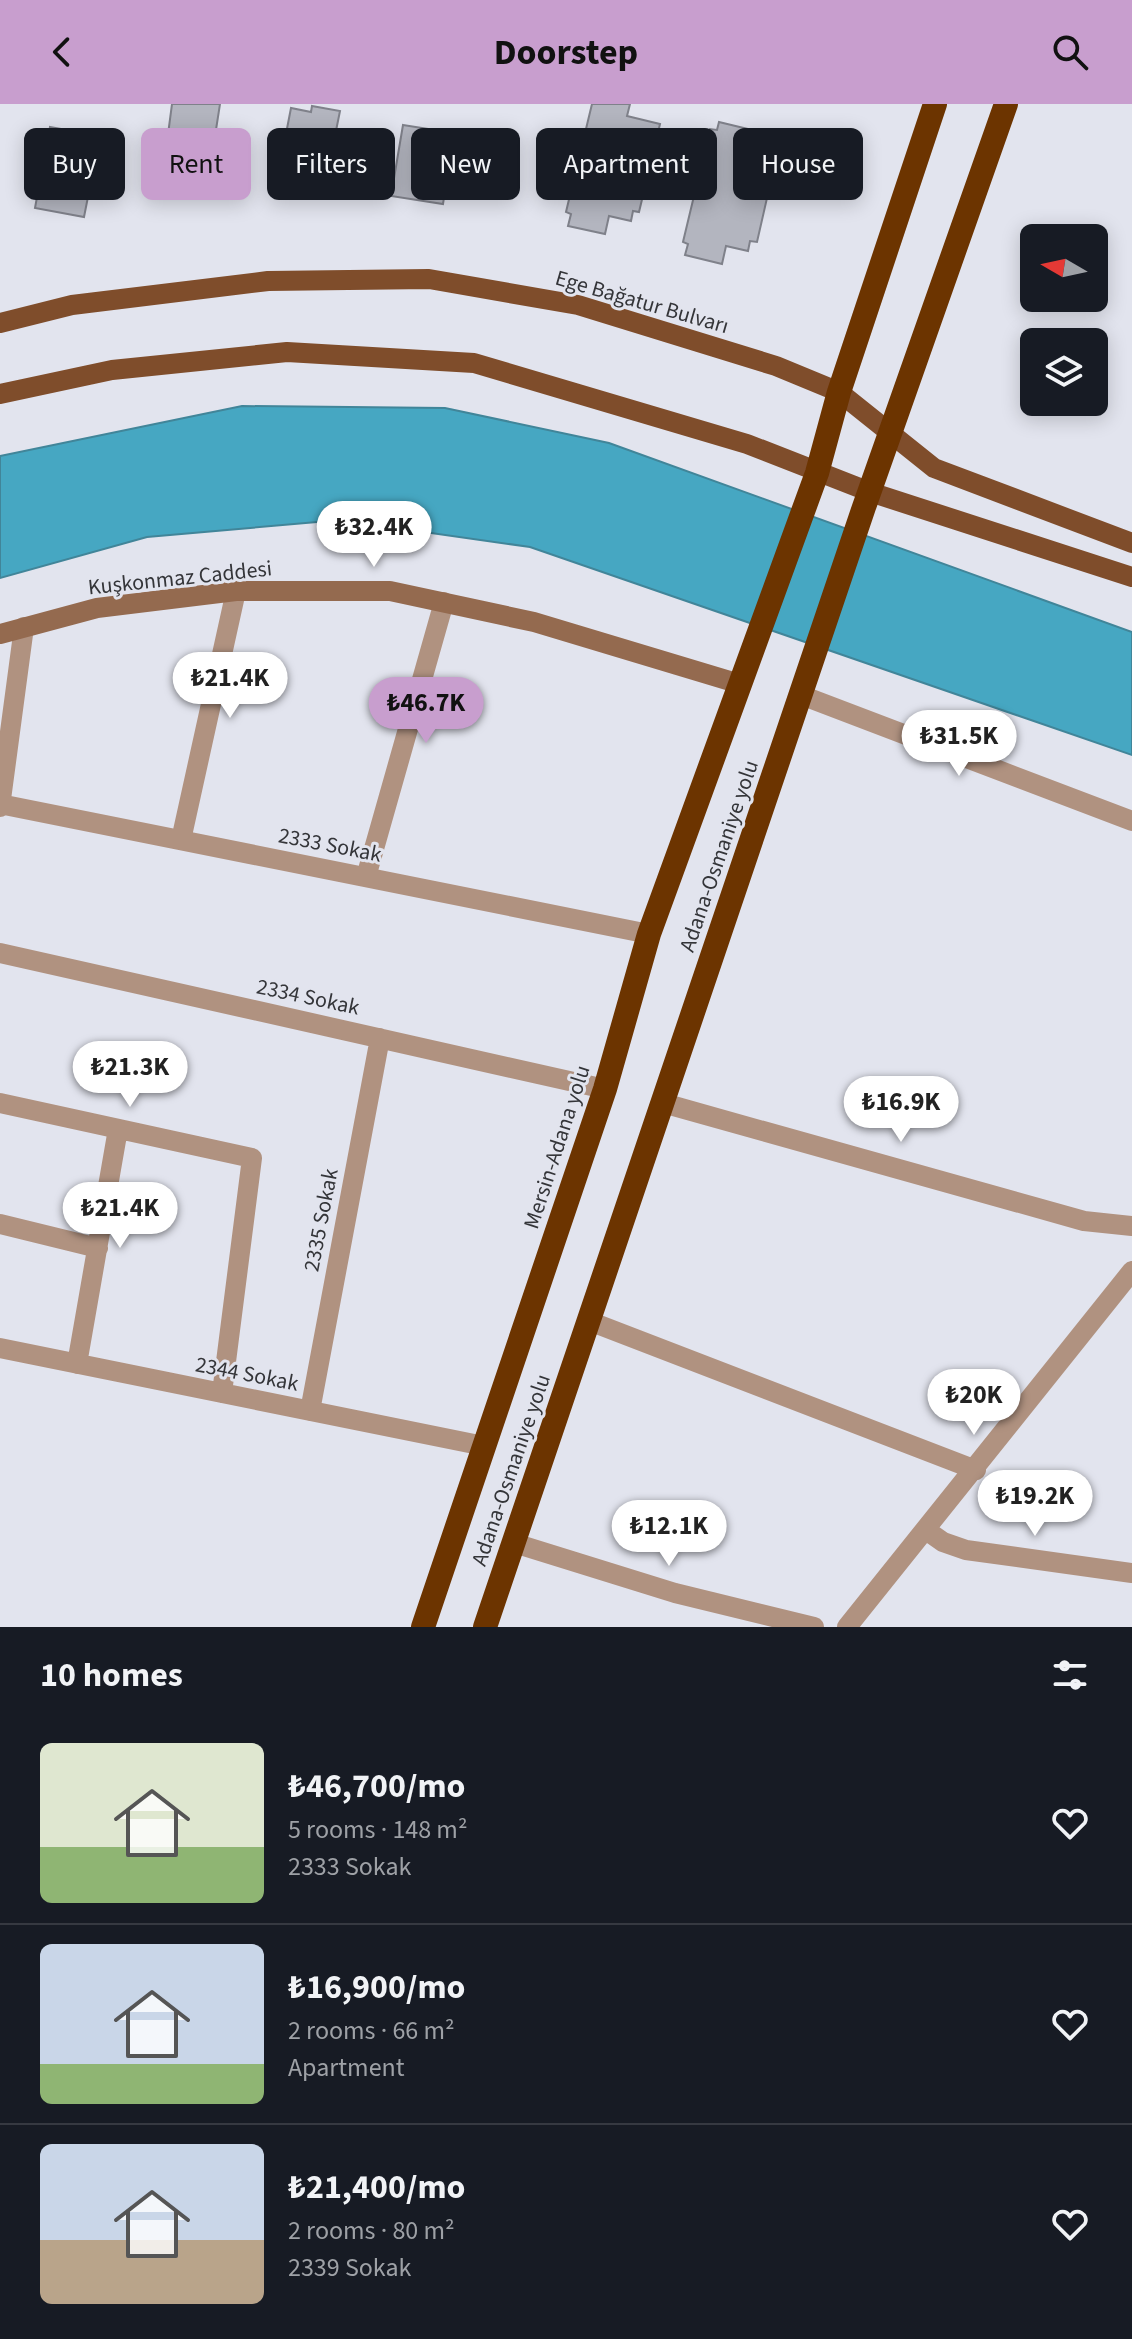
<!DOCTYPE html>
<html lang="en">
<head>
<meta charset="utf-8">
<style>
	body { margin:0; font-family:"Source Sans 3",sans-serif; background:#20242c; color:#f1f3f6; height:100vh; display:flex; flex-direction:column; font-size:30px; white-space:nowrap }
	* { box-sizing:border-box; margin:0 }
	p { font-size:26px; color:#9ea1a6 }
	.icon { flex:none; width:44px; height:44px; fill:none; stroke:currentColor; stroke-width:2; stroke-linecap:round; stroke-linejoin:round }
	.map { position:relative; height:1523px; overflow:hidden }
	.side { display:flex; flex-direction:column; background:#171b24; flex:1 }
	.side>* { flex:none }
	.top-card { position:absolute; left:24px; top:24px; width:1084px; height:72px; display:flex; gap:16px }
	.needle { width:52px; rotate:279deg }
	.controls { position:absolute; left:1020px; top:120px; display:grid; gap:16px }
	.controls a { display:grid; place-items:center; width:88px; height:88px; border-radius:12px; background:#171b24; box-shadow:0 4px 20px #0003; font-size:40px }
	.price { position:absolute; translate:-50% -68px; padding:0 18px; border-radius:28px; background:#fff; color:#222; font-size:26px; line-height:52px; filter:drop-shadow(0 2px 4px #0008) }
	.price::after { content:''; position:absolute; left:50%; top:48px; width:24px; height:18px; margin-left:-12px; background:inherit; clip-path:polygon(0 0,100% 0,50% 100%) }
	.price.selected { background:#c89ece; color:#111 }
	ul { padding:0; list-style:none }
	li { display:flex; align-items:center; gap:24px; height:200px; padding:0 40px }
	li+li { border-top:2px solid #363941 }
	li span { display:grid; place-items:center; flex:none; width:224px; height:160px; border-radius:12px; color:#555 }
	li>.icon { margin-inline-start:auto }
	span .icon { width:96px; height:96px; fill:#fffc; stroke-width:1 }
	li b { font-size:34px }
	h2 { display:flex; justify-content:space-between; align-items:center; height:96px; padding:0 40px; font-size:34px }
	.chip { padding:0 28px; border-radius:12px; background:#171b24; box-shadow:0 4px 20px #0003; font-size:28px; line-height:72px }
	.chip.selected { background:#c89ece; color:#111 }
	header { display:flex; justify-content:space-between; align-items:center; height:104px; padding:0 40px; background:#c89ece; color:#111; font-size:36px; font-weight:700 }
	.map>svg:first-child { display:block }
</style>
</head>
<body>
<header><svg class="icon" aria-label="back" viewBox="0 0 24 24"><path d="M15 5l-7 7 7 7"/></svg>Doorstep<svg class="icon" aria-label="search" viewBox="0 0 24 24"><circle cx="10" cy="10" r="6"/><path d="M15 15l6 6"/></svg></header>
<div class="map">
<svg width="1132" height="1523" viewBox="0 0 1132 1523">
	<rect width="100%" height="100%" fill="#e2e4ee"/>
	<!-- water -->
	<path fill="#46a7c2" stroke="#418599" stroke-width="2" d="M 242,302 L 445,304 L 609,339 L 1132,528 L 1132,651 L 530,443 L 340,416 L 147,433 L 0,474 L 0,352 Z"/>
	<!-- building -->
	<path fill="#b3b5bf" stroke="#7f818a" stroke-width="2" d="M 172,0 L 220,0 L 213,45 L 167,38 Z
		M 592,0 L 630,0 L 627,12 L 660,20 L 639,108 L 633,107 L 631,117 L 609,112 L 605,130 L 568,122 L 571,110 L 566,108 Z
		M 312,2 L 340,7 L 324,86 L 290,79 L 291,73 L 278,71 L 291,4 L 311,8 Z
		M 719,18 L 748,25 L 744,42 L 777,50 L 757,138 L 750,137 L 748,147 L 726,142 L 722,160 L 685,151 L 688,140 L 683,138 L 710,25 L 717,26 Z
		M 403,21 L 454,29 L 443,100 L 391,92 Z
		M 50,23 L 100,32 L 84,113 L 35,104 Z"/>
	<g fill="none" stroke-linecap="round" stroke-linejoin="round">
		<!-- street -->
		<path stroke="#b09280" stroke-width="20" d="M 801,591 L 1132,717
			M 0,700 L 649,830
			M 0,703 L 24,523
			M 181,736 L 236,487
			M 366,773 L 444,498
			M 0,849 L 605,985
			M 0,999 L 252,1054 L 222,1289
			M 663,999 L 1084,1117 L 1132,1122
			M 0,1120 L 98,1144
			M 589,1217 L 976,1366
			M 0,1244 L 484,1342
			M 77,1260 L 118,1025
			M 310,1307 L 380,934
			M 926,1426 L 943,1438 L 966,1446 L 1132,1469
			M 514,1439 L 675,1489 L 814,1523
			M 847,1523 L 1132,1167"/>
		<!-- secondary -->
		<path stroke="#946a4f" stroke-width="20" d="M 0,530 L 97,504 L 236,487 L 390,487 L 534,518 L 740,580"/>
		<!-- primary -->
		<path stroke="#7f4d2b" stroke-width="20" d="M 0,219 L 72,201 L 268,177 L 429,175 L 578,201 L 776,262 L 839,288 L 934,364 L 1132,439
			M 0,290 L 112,266 L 287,248 L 474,259 L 747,340 L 870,388 L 1132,473"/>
		<!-- highway -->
		<path stroke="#6c3400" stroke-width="24" d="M 423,1523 L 605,985 L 649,830 L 817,369 L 839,288 L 935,0
			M 485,1523 L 864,403 L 1006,0"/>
	</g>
	<g text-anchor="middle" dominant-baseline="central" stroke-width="6" stroke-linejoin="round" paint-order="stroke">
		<!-- street labels -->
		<g font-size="22" fill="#343539" stroke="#e2e4ee">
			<text transform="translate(642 198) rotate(16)">Ege Bağatur Bulvarı</text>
			<text transform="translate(180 474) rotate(-6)">Kuşkonmaz Caddesi</text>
			<text transform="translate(330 741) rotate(11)">2333 Sokak</text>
			<text transform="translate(719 752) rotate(-71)">Adana-Osmaniye yolu</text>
			<text transform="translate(308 893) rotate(12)">2334 Sokak</text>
			<text transform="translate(557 1043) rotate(-72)">Mersin-Adana yolu</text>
			<text transform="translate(321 1116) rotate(-79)">2335 Sokak</text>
			<text transform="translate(247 1270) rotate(11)">2344 Sokak</text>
			<text transform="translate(511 1366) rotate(-71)">Adana-Osmaniye yolu</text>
		</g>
	</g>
</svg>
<div class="controls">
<a><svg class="needle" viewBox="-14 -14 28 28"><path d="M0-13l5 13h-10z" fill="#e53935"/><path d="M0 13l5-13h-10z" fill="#9ea1a6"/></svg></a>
<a><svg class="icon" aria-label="layers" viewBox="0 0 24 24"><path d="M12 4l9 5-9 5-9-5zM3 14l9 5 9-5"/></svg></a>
</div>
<b class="price" style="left:374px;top:465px">₺32.4K</b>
<b class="price" style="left:230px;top:616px">₺21.4K</b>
<b class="price selected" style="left:426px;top:641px">₺46.7K</b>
<b class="price" style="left:959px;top:674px">₺31.5K</b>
<b class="price" style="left:130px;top:1005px">₺21.3K</b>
<b class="price" style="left:901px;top:1040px">₺16.9K</b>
<b class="price" style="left:120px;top:1146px">₺21.4K</b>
<b class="price" style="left:974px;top:1333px">₺20K</b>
<b class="price" style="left:1035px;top:1434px">₺19.2K</b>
<b class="price" style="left:669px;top:1464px">₺12.1K</b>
<div class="top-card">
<a class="chip">Buy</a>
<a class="chip selected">Rent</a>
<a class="chip">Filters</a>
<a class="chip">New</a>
<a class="chip">Apartment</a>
<a class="chip">House</a>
</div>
</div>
<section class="side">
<h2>10 homes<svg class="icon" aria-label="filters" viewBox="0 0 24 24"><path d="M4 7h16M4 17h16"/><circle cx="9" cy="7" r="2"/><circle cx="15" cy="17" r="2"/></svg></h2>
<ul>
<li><span style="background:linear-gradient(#dfe7d0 65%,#8fb573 0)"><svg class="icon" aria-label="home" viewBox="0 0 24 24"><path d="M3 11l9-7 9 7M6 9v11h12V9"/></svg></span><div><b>₺46,700/mo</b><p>5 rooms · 148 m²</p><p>2333 Sokak</p></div><svg class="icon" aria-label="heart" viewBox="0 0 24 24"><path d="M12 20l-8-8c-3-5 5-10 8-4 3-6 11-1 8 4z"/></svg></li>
<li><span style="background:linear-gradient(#c9d6e8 75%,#8fb573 0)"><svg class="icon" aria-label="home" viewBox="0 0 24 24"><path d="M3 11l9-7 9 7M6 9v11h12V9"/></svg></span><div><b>₺16,900/mo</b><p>2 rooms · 66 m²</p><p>Apartment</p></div><svg class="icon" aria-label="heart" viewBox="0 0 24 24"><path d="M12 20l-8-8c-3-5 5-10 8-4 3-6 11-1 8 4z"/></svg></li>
<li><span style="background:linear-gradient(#c9d6e8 60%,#b9a48a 0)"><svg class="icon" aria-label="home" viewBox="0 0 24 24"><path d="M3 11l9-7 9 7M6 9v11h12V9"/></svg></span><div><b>₺21,400/mo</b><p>2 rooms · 80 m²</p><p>2339 Sokak</p></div><svg class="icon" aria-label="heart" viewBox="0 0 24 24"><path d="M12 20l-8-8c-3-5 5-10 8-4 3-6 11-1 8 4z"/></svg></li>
</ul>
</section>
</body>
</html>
